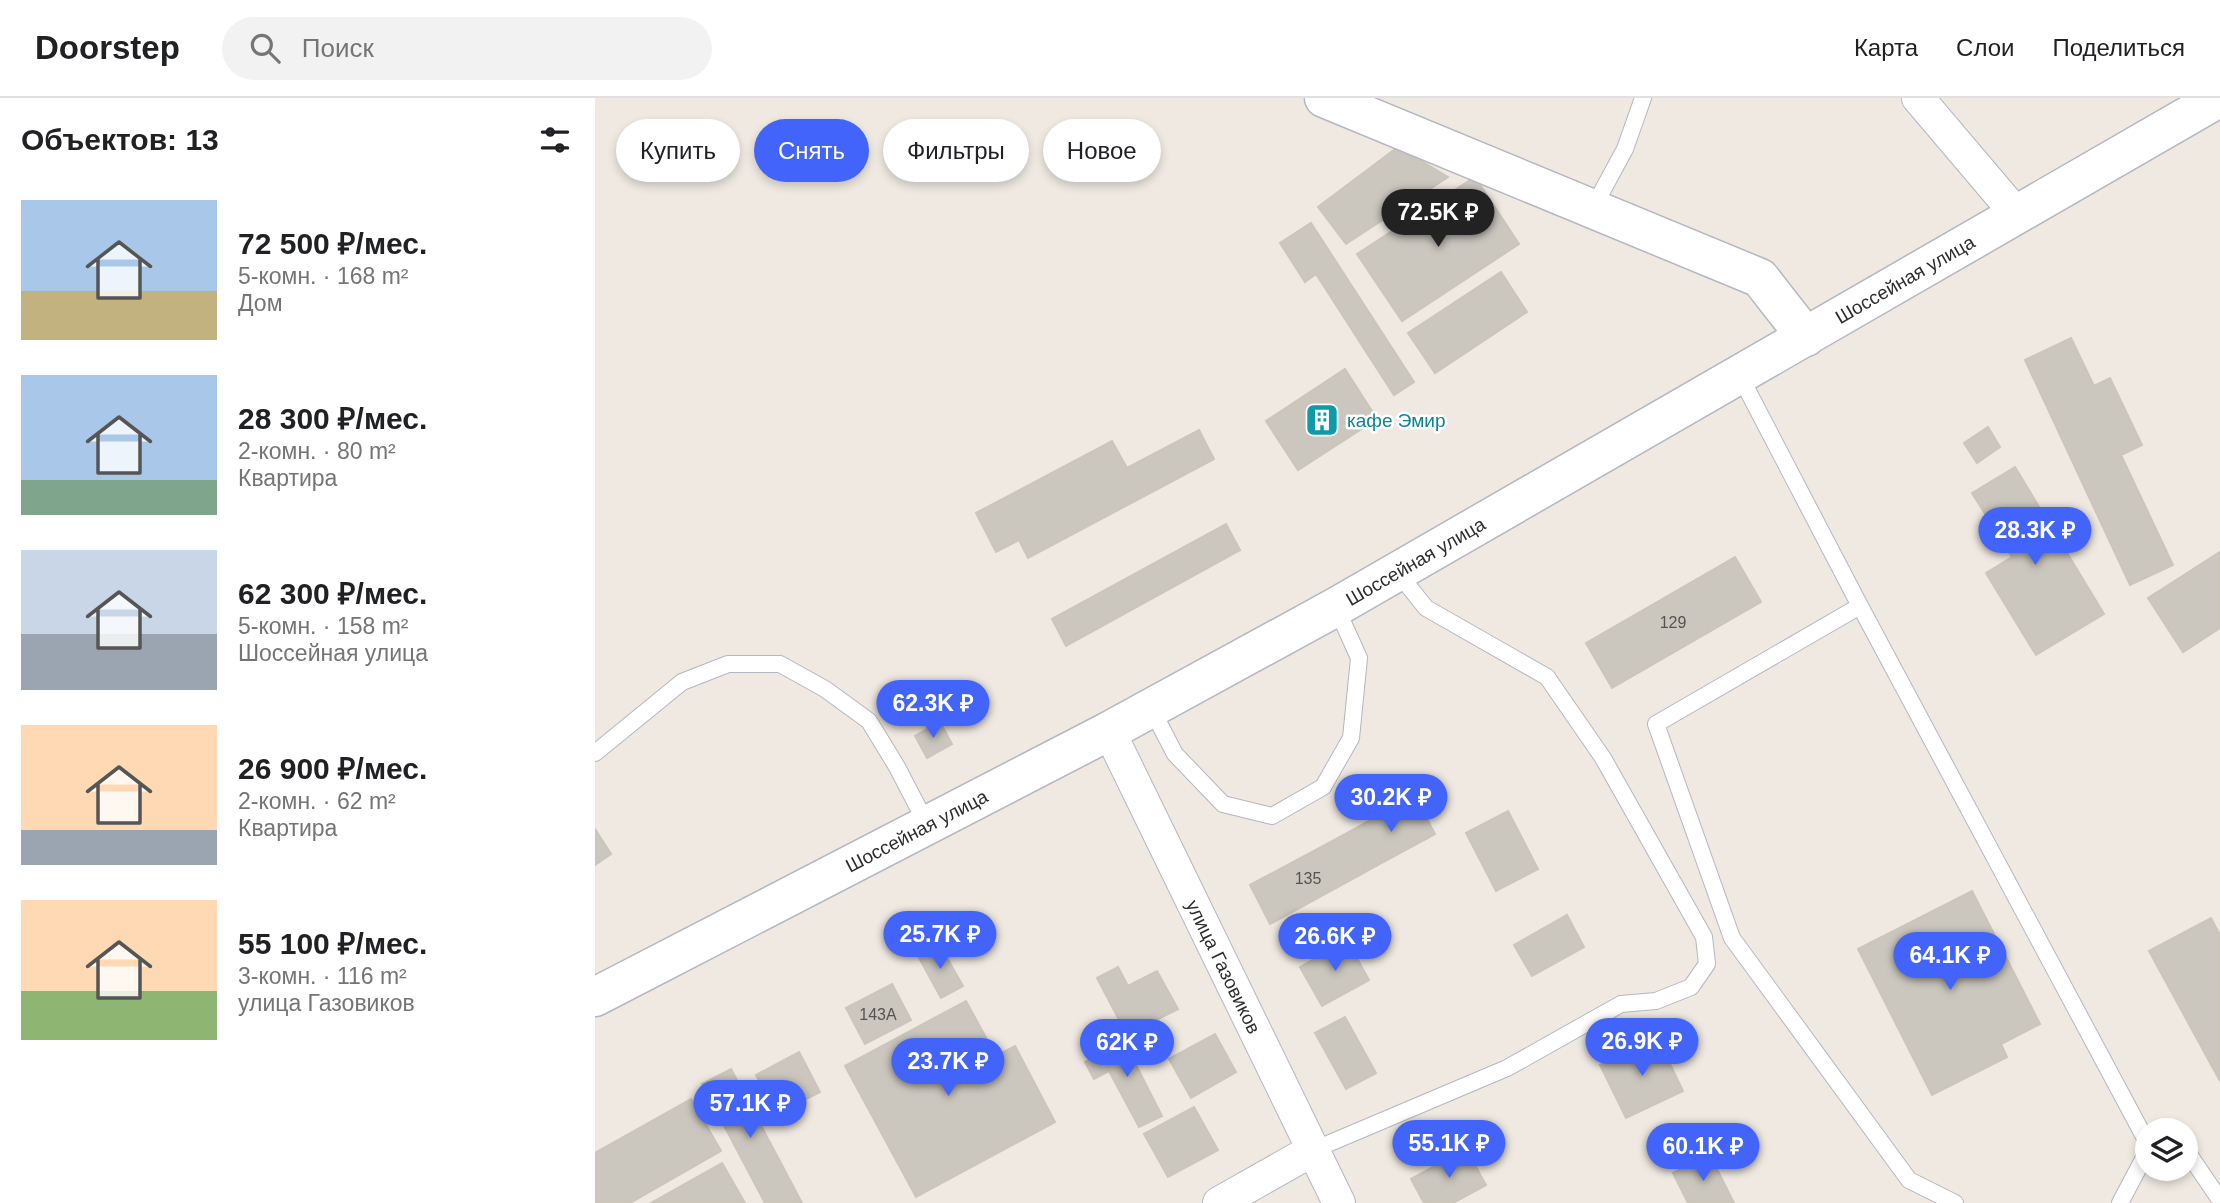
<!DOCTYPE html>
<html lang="ru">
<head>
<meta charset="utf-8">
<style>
	body { margin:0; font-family:Arial,sans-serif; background:#f2f2f2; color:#202124; height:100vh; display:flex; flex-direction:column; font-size:26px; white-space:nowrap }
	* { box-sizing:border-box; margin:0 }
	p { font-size:23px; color:#757577 }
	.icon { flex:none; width:38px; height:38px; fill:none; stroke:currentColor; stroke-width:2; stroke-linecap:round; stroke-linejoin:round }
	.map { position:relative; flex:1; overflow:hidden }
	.sheet { display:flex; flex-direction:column; background:#fff; width:595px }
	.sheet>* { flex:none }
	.hud { position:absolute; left:21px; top:21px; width:665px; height:63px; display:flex; gap:14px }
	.buttons { position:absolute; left:1540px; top:1020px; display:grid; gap:14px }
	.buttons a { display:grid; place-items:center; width:63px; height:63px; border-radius:50%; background:#fff; box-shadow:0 4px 10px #0003; font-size:35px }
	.price { position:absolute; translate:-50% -60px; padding:0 16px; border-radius:24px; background:#4264fb; color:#fff; font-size:23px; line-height:46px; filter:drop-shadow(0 2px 4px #0008) }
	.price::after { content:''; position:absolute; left:50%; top:42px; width:21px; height:16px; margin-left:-10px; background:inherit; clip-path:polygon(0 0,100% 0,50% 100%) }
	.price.current { background:#222; color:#fff }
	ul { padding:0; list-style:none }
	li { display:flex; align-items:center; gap:21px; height:175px; padding:0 21px }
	li span { display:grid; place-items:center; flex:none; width:196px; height:140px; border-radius:0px; color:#555 }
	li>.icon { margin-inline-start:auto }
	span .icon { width:84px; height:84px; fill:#fffc; stroke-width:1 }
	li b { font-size:30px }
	h2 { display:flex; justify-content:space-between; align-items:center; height:84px; padding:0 21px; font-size:30px }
	.tag { padding:0 24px; border-radius:32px; background:#fff; box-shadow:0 4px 10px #0003; font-size:24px; line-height:63px }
	.tag.current { background:#4264fb; color:#fff }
	header { display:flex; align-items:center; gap:42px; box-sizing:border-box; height:98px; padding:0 35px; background:#fff; border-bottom:2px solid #e0e0e0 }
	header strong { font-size:33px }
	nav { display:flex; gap:38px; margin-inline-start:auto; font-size:24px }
	.search { width:490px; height:63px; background:#f2f2f2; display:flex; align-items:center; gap:18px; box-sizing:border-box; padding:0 24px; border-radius:38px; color:#757577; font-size:26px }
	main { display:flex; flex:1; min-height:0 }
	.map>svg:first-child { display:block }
</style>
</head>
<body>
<header>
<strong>Doorstep</strong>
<div class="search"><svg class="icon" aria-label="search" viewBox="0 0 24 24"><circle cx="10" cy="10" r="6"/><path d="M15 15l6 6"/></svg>Поиск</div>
<nav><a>Карта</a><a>Слои</a><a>Поделиться</a></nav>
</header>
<main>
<section class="sheet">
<h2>Объектов: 13<svg class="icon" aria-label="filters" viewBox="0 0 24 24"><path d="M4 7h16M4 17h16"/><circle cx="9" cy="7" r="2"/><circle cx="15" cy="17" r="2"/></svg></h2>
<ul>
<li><span style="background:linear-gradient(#a9c7e8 65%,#c2b280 0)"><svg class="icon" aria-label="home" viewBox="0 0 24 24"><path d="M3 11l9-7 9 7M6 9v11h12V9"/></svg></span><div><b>72 500 ₽/мес.</b><p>5-комн. · 168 m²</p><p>Дом</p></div></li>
<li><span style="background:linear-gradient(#a9c7e8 75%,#7fa58c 0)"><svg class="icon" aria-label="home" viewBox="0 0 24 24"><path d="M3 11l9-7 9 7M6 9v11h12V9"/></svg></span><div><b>28 300 ₽/мес.</b><p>2-комн. · 80 m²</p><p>Квартира</p></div></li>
<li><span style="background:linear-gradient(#c9d6e8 60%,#9aa5b1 0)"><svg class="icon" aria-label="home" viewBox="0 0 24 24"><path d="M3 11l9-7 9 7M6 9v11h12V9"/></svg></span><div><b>62 300 ₽/мес.</b><p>5-комн. · 158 m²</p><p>Шоссейная улица</p></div></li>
<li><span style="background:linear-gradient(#ffd9b3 75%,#9aa5b1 0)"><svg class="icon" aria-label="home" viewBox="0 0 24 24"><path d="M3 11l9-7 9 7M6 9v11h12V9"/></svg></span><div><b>26 900 ₽/мес.</b><p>2-комн. · 62 m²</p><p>Квартира</p></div></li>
<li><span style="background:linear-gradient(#ffd9b3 65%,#8fb573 0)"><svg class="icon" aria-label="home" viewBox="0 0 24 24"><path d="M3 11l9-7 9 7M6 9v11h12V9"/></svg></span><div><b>55 100 ₽/мес.</b><p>3-комн. · 116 m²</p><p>улица Газовиков</p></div></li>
</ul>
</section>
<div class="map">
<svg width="1625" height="1105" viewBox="0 0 1625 1105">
	<rect width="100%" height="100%" fill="#efe9e1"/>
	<!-- building -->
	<path fill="#cbc7bf" stroke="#cbc5ba" stroke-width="2" d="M 803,49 L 853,79 L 751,146 L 723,109 Z
		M 880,79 L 924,146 L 807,223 L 762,156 Z
		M 716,125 L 819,284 L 799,297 L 721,176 L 710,184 L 685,145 Z
		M 906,174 L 932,214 L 840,275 L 813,235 Z
		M 1476,240 L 1499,288 L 1515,280 L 1547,347 L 1526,357 L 1578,467 L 1535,487 L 1430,262 Z
		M 750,271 L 782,321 L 703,372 L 671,323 Z
		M 1393,329 L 1405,349 L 1382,365 L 1369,345 Z
		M 604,332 L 619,361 L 433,460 L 424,442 L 401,454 L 381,415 L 517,343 L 532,370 Z
		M 1420,369 L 1509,516 L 1441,557 L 1391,475 L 1417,459 L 1377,395 Z
		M 631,426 L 645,452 L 471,548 L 457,521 Z
		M 1625,454 L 1625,530 L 1588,554 L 1553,500 Z
		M 1140,459 L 1166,504 L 1017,590 L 991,545 Z
		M 345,624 L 357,646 L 332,660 L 320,638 Z
		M 820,698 L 840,736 L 772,773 L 752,735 Z
		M 913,713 L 943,771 L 901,793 L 871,735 Z
		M 0,731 L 16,756 L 0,767 Z
		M 752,735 L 772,773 L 675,826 L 655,787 Z
		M 1377,793 L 1445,926 L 1406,946 L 1412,959 L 1337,997 L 1263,851 Z
		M 972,817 L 989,849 L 937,878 L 919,847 Z
		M 1616,820 L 1625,837 L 1625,983 L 1554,853 Z
		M 752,842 L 774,882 L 727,908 L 705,869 Z
		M 344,846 L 368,888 L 346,900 L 323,858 Z
		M 523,869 L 533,888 L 562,873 L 583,911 L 532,937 L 502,880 Z
		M 297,886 L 316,922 L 270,946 L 251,910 Z
		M 371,903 L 401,958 L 420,948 L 460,1024 L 321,1099 L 250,968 Z
		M 750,919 L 781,975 L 751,991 L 720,935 Z
		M 620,936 L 641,974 L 596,1000 L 574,961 Z
		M 542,937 L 550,955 L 538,961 L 567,1018 L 544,1029 L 514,973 L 499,981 L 490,964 Z
		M 1062,939 L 1088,993 L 1031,1020 L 1005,967 Z
		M 204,954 L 225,994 L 181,1016 L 161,977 Z
		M 136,971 L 207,1105 L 170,1105 L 107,986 Z
		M 96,1001 L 126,1053 L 35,1105 L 0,1105 L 0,1055 Z
		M 599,1009 L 623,1052 L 573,1079 L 549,1036 Z
		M 871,1051 L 891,1087 L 858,1105 L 829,1105 L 816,1081 Z
		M 1115,1057 L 1139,1105 L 1093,1105 L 1078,1075 Z
		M 127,1065 L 150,1105 L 56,1105 Z"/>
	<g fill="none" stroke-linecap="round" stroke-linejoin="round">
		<defs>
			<path id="service" d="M 998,110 L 1030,51 L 1048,0
				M 1145,278 L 1265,508 L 1552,1044
				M 1265,508 L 1061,626 L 1137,840 L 1314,1082 L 1360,1105
				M 556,610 L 580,656 L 628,706 L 677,718 L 728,689 L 756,640 L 764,560 L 741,509
				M 0,655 L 87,584 L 133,566 L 185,566 L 230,591 L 274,623 L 302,669 L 328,719
				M 1591,1052 L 1625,1102
				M 716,1053 L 912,970 L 1026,906 L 1061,903 L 1096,889 L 1112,866 L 1109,839 L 1008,660 L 952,579 L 831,510 L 803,475
				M 1525,1105 L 1552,1054"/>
			<g id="minor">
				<path d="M 1323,0 L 1413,106"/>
				<path id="s1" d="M 514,633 L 744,1105"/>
				<path d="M 624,1105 L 716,1053"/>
			</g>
			<path id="tertiary" d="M 729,0 L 1165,180 L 1211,239"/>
			<g id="secondary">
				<path id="s2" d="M 0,899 L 514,633 L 741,509 L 1624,0"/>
			</g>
		</defs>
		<!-- service casing -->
		<use href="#service" stroke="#b4b7c1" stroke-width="18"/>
		<!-- minor casing -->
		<use href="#minor" stroke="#b4b7c1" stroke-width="34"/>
		<!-- tertiary casing -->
		<use href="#tertiary" stroke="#b4b7c1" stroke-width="41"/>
		<!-- secondary casing -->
		<use href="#secondary" stroke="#b4b7c1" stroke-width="41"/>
		<!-- service -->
		<use href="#service" stroke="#fff" stroke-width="16"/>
		<!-- minor -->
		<use href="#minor" stroke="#fff" stroke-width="32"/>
		<!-- tertiary -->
		<use href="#tertiary" stroke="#fff" stroke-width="38"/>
		<!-- secondary -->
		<use href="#secondary" stroke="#fff" stroke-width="38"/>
	</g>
	<!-- icons -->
	<defs>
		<symbol id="building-square" viewBox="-11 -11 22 22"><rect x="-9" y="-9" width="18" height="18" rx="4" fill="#0f9aa8" stroke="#fff"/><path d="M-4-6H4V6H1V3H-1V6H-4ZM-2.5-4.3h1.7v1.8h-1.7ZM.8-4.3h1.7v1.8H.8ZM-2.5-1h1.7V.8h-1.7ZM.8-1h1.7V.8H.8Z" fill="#fff"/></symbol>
	</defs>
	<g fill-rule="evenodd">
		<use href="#building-square" x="708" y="303" width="38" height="38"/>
	</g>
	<g text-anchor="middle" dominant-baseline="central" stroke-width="5" stroke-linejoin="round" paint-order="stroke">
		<!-- number labels -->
		<g font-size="16" fill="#555452">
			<text x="1078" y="524">129</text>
			<text x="713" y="780">135</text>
			<text x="283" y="916">143А</text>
		</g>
		<!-- street labels -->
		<g font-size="19" fill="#2e2e2e" stroke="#fff">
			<text stroke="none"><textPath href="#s2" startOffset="1494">Шоссейная улица</textPath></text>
			<text stroke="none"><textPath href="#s2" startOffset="929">Шоссейная улица</textPath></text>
			<text stroke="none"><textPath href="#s2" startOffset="362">Шоссейная улица</textPath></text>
			<text stroke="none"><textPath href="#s1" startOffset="262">улица Газовиков</textPath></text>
		</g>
		<!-- culture labels -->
		<g font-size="19" fill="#0d838f" stroke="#fff" text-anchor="start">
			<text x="752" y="322">кафе Эмир</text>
		</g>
	</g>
</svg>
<div class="buttons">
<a><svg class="icon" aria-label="layers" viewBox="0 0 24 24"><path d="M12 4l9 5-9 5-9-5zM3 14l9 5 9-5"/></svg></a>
</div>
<b class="price current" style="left:843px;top:151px">72.5K ₽</b>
<b class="price" style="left:1440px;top:469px">28.3K ₽</b>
<b class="price" style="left:338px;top:642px">62.3K ₽</b>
<b class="price" style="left:796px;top:736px">30.2K ₽</b>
<b class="price" style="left:345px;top:873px">25.7K ₽</b>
<b class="price" style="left:740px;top:875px">26.6K ₽</b>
<b class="price" style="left:1355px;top:894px">64.1K ₽</b>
<b class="price" style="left:1047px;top:980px">26.9K ₽</b>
<b class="price" style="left:532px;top:981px">62K ₽</b>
<b class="price" style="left:353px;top:1000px">23.7K ₽</b>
<b class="price" style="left:155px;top:1042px">57.1K ₽</b>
<b class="price" style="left:854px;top:1082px">55.1K ₽</b>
<b class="price" style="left:1108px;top:1085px">60.1K ₽</b>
<div class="hud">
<a class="tag">Купить</a>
<a class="tag current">Снять</a>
<a class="tag">Фильтры</a>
<a class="tag">Новое</a>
</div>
</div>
</main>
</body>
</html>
